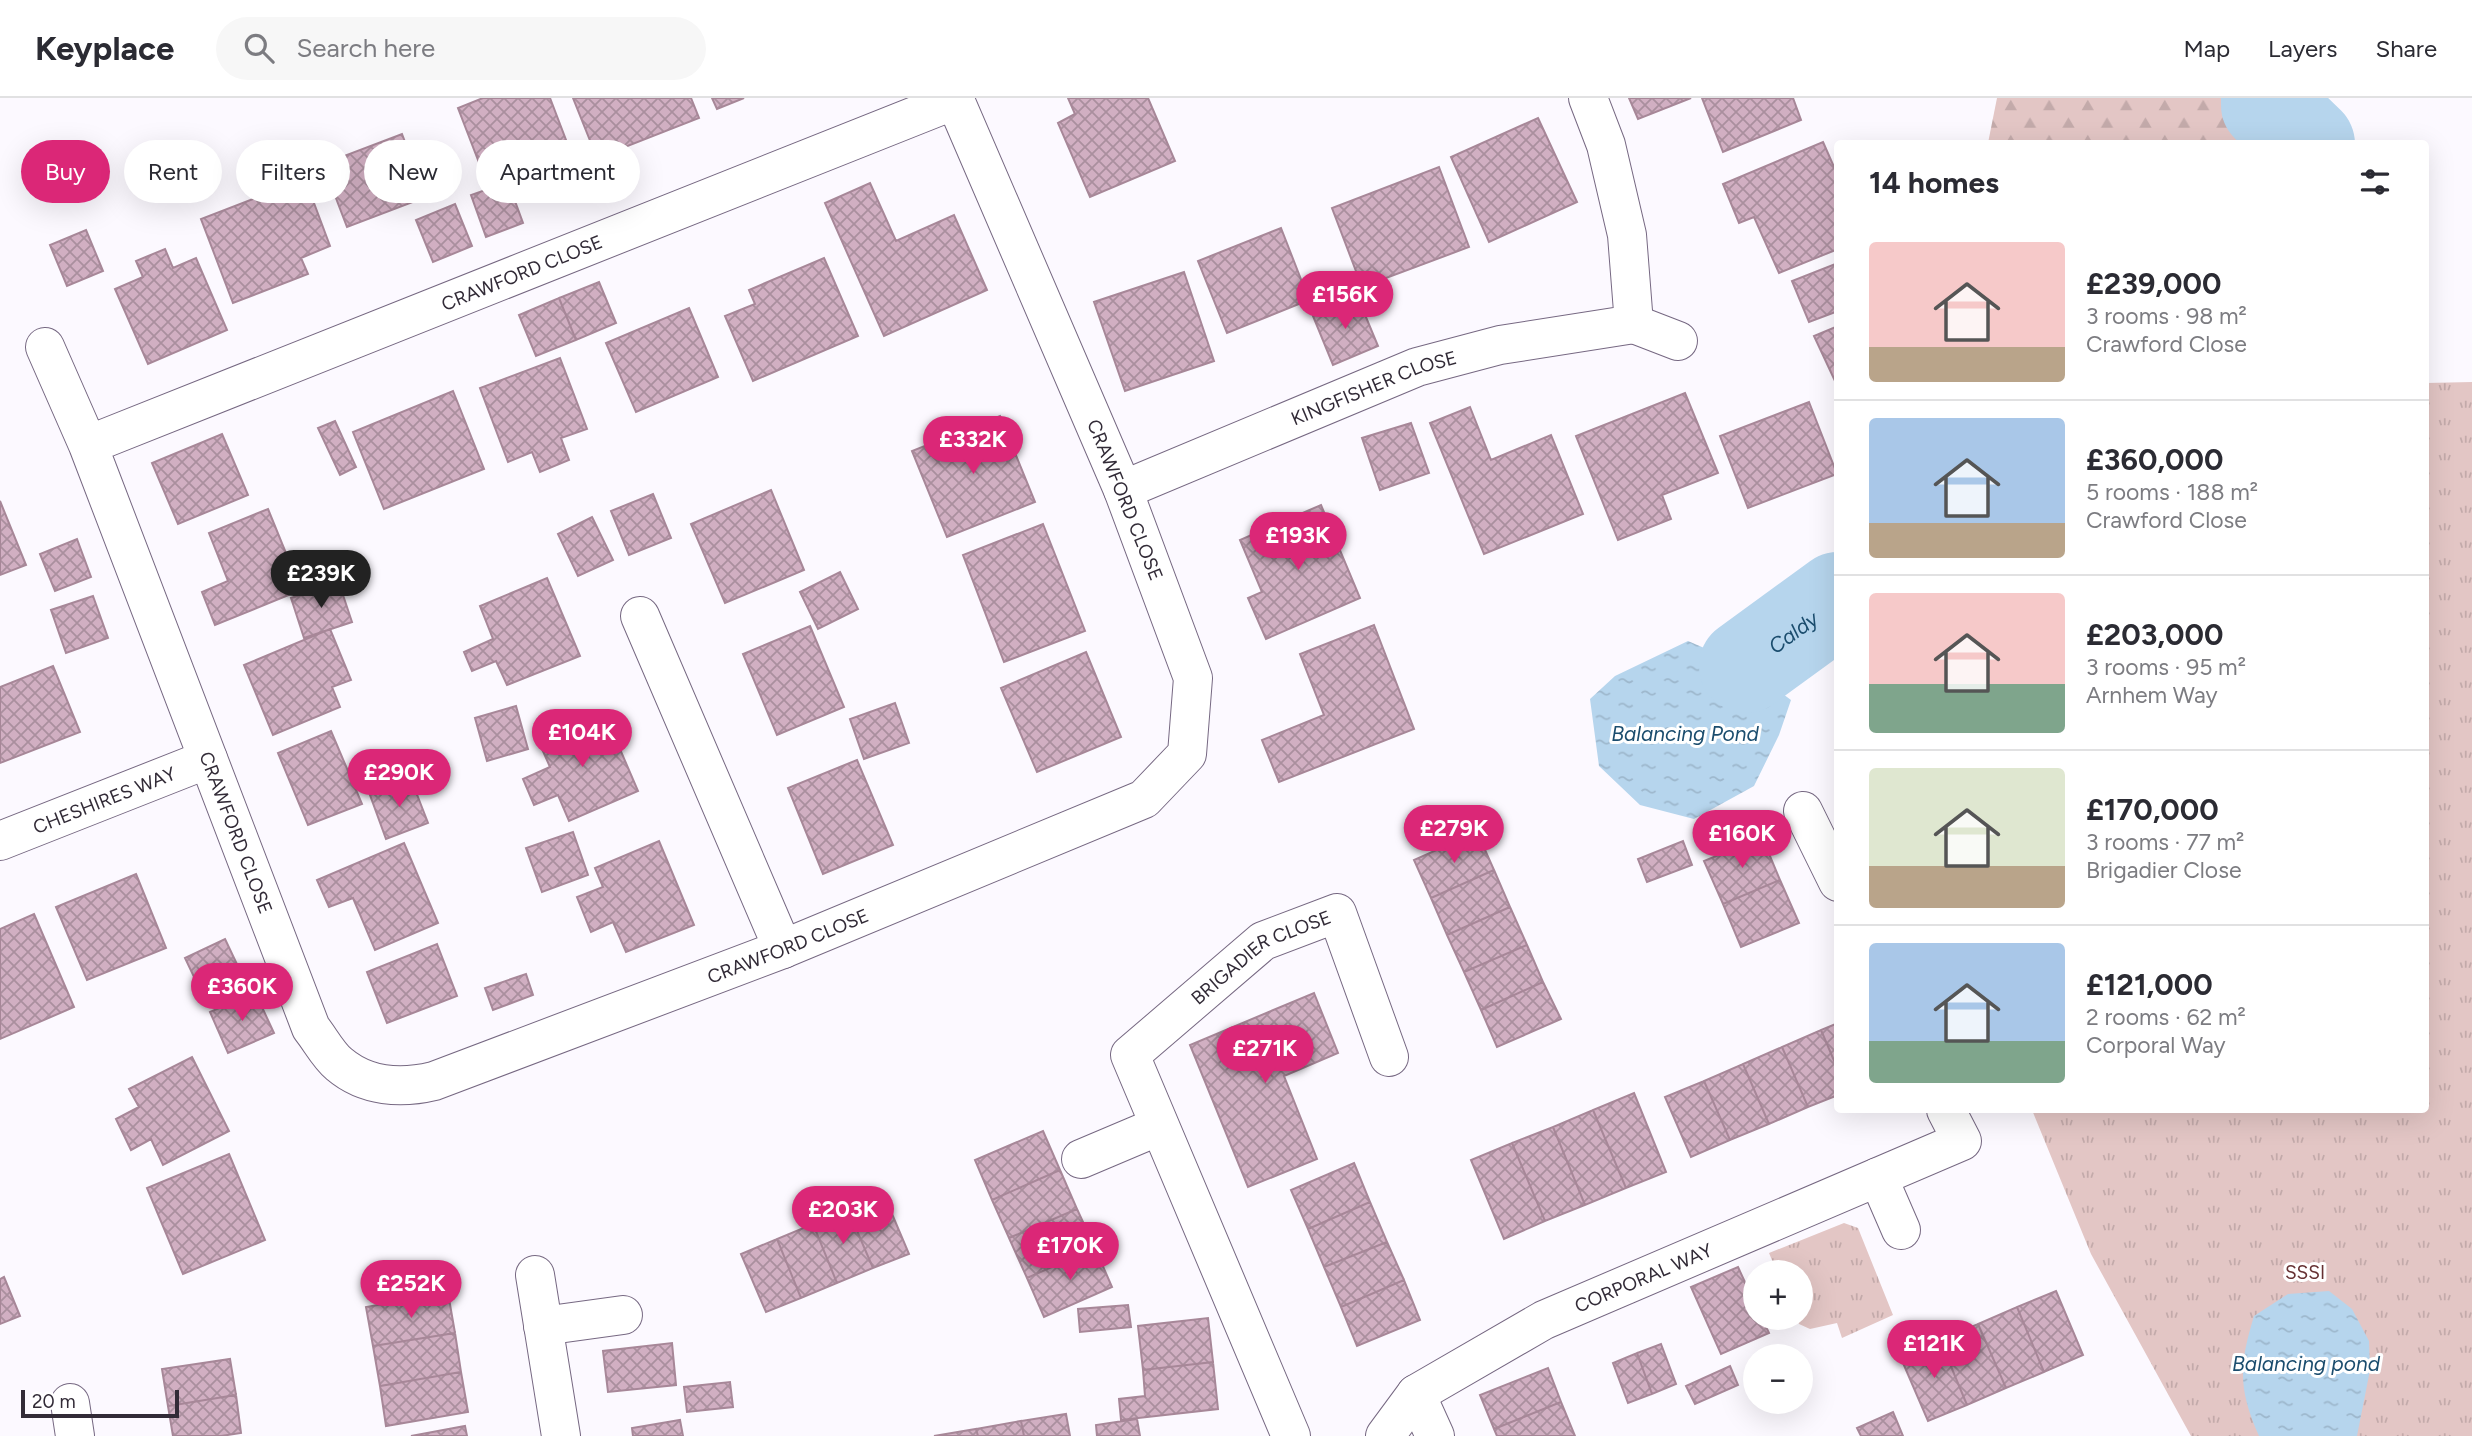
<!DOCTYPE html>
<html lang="en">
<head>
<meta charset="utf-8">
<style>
	body { margin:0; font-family:Figtree,sans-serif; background:#f7f7f7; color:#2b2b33; height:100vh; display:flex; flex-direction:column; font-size:26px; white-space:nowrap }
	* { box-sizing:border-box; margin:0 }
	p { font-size:23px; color:#7c7c81 }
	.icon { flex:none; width:38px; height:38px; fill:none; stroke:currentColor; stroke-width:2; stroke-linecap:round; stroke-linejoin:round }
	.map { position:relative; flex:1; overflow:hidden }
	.sheet { position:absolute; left:1834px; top:42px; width:595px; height:973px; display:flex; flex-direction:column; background:#fff; border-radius:7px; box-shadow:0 7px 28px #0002 }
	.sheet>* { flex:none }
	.guide { position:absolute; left:21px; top:42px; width:665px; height:63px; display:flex; gap:14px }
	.buttons { position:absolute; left:1743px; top:1162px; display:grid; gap:14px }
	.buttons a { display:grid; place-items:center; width:70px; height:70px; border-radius:50%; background:#fff; box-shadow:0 7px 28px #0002; font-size:35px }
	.scale { position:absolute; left:21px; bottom:18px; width:158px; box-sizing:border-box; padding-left:7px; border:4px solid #322b37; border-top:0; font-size:19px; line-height:24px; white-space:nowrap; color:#322b37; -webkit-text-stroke:5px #fff; paint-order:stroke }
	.price { position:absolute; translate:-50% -60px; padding:0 16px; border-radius:24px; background:#db2777; color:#fff; font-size:23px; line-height:46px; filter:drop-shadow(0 2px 4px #0008) }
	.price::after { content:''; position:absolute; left:50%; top:42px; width:21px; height:16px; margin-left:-10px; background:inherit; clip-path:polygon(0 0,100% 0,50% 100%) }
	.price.selected { background:#222; color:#fff }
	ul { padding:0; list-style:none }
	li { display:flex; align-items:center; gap:21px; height:175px; padding:0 35px }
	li+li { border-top:2px solid #e1e1e2 }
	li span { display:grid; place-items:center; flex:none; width:196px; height:140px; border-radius:7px; color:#555 }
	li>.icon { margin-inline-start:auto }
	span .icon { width:84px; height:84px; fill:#fffc; stroke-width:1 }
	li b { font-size:30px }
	h2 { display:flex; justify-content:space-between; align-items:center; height:84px; padding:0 35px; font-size:30px }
	.chip { padding:0 24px; border-radius:32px; background:#fff; box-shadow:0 7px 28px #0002; font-size:24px; line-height:63px }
	.chip.selected { background:#db2777; color:#fff }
	header { display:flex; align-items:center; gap:42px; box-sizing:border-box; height:98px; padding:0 35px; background:#fff; border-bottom:2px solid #e1e1e2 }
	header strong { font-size:33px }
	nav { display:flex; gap:38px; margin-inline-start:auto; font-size:24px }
	.search { width:490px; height:63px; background:#f7f7f7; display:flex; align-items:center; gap:18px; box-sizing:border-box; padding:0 24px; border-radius:38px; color:#7c7c81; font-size:26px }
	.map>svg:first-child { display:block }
</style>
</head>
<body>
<header>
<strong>Keyplace</strong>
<div class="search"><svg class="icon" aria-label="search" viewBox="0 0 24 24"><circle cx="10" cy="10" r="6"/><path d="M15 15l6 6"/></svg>Search here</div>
<nav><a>Map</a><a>Layers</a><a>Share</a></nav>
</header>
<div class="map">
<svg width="2472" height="1338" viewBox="0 0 2472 1338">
	<defs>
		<pattern id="forest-firs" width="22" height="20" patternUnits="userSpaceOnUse" patternTransform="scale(1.75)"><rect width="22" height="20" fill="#e3c6c5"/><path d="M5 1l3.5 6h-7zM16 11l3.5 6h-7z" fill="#c3aaaa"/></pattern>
		<pattern id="park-tufts" width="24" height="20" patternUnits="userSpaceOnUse" patternTransform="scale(1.75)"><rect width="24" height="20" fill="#e3c6c5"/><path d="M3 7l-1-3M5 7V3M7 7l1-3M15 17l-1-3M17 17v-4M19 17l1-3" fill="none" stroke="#c3aaaa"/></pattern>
		<pattern id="water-ripples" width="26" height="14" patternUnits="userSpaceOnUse" patternTransform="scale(1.75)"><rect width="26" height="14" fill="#b6d5ed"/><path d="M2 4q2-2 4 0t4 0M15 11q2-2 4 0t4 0" fill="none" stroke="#9db7cc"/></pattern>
		<pattern id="building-cross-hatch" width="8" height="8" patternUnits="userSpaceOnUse" patternTransform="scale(1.75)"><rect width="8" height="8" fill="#d1afc2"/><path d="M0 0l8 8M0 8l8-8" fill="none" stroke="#aa8f9e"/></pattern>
	</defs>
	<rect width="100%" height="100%" fill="#fcf9ff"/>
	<!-- forest -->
	<path fill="url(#forest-firs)" d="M 1997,0 L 2268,0 L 2268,8 L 2308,45 L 1988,45 Z"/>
	<!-- park -->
	<path fill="url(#park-tufts)" d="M 2472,284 L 2472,1338 L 2191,1338 L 2091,1156 L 2032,1012 L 2426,1012 L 2426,285 Z
		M 1844,1125 L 1858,1130 L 1893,1217 L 1842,1240 L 1837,1225 L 1810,1231 L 1799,1226 L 1797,1220 L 1801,1220 L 1801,1174 L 1777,1174 L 1769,1155 Z"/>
	<!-- water -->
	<path fill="url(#water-ripples)" d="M 1688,543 L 1746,568 L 1791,602 L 1779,637 L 1754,688 L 1694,721 L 1640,707 L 1599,668 L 1590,601 L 1615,578 Z
		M 2329,1193 L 2352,1211 L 2369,1243 L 2370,1272 L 2357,1338 L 2259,1338 C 2238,1291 2239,1267 2254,1218 L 2288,1196 Z"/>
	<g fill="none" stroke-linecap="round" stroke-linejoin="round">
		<!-- river -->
		<g stroke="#b6d5ed" stroke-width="94">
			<path d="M 2268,0 L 2268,7 L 2308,46"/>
			<path id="s1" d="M 1746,568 L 1838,501"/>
		</g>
	</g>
	<!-- building -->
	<path fill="url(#building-cross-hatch)" stroke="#a78798" stroke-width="2" d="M 483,0 L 550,0 L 566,42 L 483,75 L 458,10 Z
		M 573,0 L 691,0 L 699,20 L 597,60 Z
		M 712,0 L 744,0 L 717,11 Z
		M 1068,0 L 1148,0 L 1175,63 L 1090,99 L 1058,25 L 1075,16 Z
		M 1629,0 L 1691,0 L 1638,21 Z
		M 1702,0 L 1793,0 L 1801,22 L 1723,54 Z
		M 1538,20 L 1577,104 L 1489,144 L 1451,59 Z
		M 402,36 L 426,99 L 347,129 L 323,66 Z
		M 1823,44 L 1838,78 L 1838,151 L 1779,175 L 1754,119 L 1739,125 L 1723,86 Z
		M 1439,69 L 1469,149 L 1362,189 L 1332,110 Z
		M 305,81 L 330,148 L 301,160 L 308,176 L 233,205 L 201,121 Z
		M 508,84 L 523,125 L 486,139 L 471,97 Z
		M 870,85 L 896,143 L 954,117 L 987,192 L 884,238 L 825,105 Z
		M 455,106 L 472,148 L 433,164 L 416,122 Z
		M 1281,130 L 1309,202 L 1227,235 L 1198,163 Z
		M 86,132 L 103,173 L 67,188 L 50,147 Z
		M 165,151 L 173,170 L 196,160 L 227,232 L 148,266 L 115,191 L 143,179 L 136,163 Z
		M 824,160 L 858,238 L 753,283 L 725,218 L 755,206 L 749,192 Z
		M 1838,165 L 1838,213 L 1809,224 L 1792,183 Z
		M 1184,174 L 1214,263 L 1125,293 L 1094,204 Z
		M 599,184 L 616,225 L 576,242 L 559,200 Z
		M 559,200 L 576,242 L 536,258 L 519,217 Z
		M 1358,200 L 1378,248 L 1333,267 L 1313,218 Z
		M 689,210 L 718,279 L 636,314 L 606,245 Z
		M 1838,228 L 1838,282 L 1835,283 L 1814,238 Z
		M 560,260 L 587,331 L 561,340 L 569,362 L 540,374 L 532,354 L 508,364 L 480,290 Z
		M 453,293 L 484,371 L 384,411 L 353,334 Z
		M 1685,295 L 1718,375 L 1662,397 L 1671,421 L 1618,442 L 1576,338 Z
		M 1809,304 L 1837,376 L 1748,410 L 1720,338 Z
		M 1470,309 L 1491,362 L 1551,337 L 1583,416 L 1484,456 L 1430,325 Z
		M 1000,318 L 1035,404 L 947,439 L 912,353 Z
		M 335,323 L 356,369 L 340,377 L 318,330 Z
		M 1411,325 L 1429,375 L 1380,392 L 1362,340 Z
		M 222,336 L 248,397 L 178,426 L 152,365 Z
		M 771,392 L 804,472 L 725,505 L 691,426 Z
		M 653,396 L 671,440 L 629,457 L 611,413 Z
		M 0,403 L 26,467 L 0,477 Z
		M 1321,407 L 1360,500 L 1266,541 L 1248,500 L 1262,494 L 1240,442 Z
		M 268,411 L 301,492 L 215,527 L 202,494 L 228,483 L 209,435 Z
		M 592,419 L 613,462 L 578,478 L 558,436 Z
		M 1043,426 L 1085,533 L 1004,564 L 963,457 Z
		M 77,441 L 91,479 L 55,493 L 40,456 Z
		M 840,474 L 858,511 L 818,531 L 800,494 Z
		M 547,480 L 580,558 L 507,587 L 496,563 L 472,573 L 464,554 L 493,541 L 480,508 Z
		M 339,485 L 352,524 L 304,540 L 291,500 Z
		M 93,498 L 108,540 L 66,555 L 51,512 Z
		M 1374,527 L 1414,631 L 1279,684 L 1262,642 L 1324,617 L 1300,556 Z
		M 810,528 L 844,609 L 777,637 L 743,556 Z
		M 330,531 L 351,582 L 332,589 L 340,609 L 273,637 L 244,567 Z
		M 1086,554 L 1121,639 L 1037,674 L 1001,590 Z
		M 53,568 L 80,634 L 0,665 L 0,589 Z
		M 895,605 L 909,645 L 864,661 L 850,621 Z
		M 516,608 L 528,651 L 487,663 L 475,620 Z
		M 604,614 L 638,693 L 569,723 L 558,697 L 534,707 L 523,681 L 550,669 L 538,642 Z
		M 331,633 L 362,706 L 308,727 L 278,655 Z
		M 857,662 L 893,747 L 823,776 L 788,690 Z
		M 411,681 L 428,725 L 386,741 L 370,697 Z
		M 573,734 L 588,777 L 542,794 L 526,750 Z
		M 1477,734 L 1494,772 L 1431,800 L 1414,762 Z
		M 1762,739 L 1780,782 L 1723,806 L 1704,763 Z
		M 659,743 L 694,827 L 626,854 L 613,824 L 591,834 L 577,799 L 603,789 L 595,770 Z
		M 1683,743 L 1692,767 L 1647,784 L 1638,761 Z
		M 404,745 L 438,825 L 375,852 L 353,800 L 329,809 L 317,782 Z
		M 1494,772 L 1510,809 L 1447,837 L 1431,800 Z
		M 136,776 L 166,850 L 87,882 L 56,809 Z
		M 1780,782 L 1799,825 L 1741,849 L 1723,806 Z
		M 1510,809 L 1527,847 L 1464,874 L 1447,837 Z
		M 34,816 L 74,909 L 0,941 L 0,831 Z
		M 225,841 L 244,881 L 204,900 L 185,860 Z
		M 437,846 L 457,898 L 387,925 L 367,874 Z
		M 1527,847 L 1543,884 L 1481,912 L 1464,874 Z
		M 526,876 L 533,897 L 493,912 L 485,890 Z
		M 1543,884 L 1561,921 L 1497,949 L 1481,912 Z
		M 255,894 L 274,935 L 228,955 L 210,914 Z
		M 1314,895 L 1338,955 L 1284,978 L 1317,1061 L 1248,1089 L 1190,947 Z
		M 1838,925 L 1838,972 L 1821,932 Z
		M 1821,932 L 1838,972 L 1838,997 L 1808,1009 L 1782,949 Z
		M 1782,949 L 1808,1009 L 1769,1026 L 1743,966 Z
		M 192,959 L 229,1033 L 163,1067 L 151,1041 L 131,1052 L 116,1021 L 139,1009 L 129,991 Z
		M 1743,966 L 1769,1026 L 1730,1042 L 1704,983 Z
		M 1704,983 L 1730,1042 L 1691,1059 L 1665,999 Z
		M 1634,995 L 1666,1074 L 1626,1090 L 1593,1012 Z
		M 1593,1012 L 1626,1090 L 1585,1107 L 1553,1029 Z
		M 1553,1029 L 1585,1107 L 1545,1123 L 1512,1045 Z
		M 1043,1033 L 1060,1072 L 992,1102 L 975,1062 Z
		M 1512,1045 L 1545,1123 L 1504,1141 L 1471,1062 Z
		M 229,1056 L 265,1142 L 183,1176 L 147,1090 Z
		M 1354,1065 L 1370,1104 L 1308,1131 L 1291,1092 Z
		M 1060,1072 L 1077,1111 L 1009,1140 L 992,1102 Z
		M 884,1097 L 909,1156 L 873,1170 L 848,1112 Z
		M 1370,1104 L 1387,1144 L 1324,1169 L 1308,1131 Z
		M 1077,1111 L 1095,1150 L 1027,1180 L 1009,1140 Z
		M 848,1112 L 873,1170 L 837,1185 L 813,1126 Z
		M 813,1126 L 837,1185 L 801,1200 L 777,1141 Z
		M 777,1141 L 801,1200 L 766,1214 L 741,1156 Z
		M 1387,1144 L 1404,1182 L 1341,1209 L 1324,1169 Z
		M 1095,1150 L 1112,1189 L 1044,1219 L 1027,1180 Z
		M 1738,1169 L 1755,1206 L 1755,1220 L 1762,1220 L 1769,1235 L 1721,1256 L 1691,1189 Z
		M 4,1179 L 20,1218 L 0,1226 L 0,1181 Z
		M 1404,1182 L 1420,1222 L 1357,1248 L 1341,1209 Z
		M 2056,1193 L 2083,1257 L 2044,1274 L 2017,1209 Z
		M 448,1195 L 455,1235 L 373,1248 L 366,1209 Z
		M 1128,1207 L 1131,1229 L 1080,1234 L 1078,1211 Z
		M 2017,1209 L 2044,1274 L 2006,1290 L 1978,1226 Z
		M 1208,1220 L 1213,1264 L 1143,1272 L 1138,1228 Z
		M 1978,1226 L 2006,1290 L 1967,1307 L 1940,1242 Z
		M 455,1235 L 461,1274 L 380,1288 L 373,1248 Z
		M 1940,1242 L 1967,1307 L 1928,1323 L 1900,1258 Z
		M 672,1245 L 676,1287 L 608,1294 L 603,1253 Z
		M 1661,1246 L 1676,1286 L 1652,1296 L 1637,1255 Z
		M 1637,1255 L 1652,1296 L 1628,1305 L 1613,1265 Z
		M 230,1261 L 236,1297 L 168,1308 L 162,1271 Z
		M 1213,1264 L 1218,1311 L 1121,1322 L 1119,1301 L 1145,1298 L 1143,1272 Z
		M 1730,1268 L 1738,1287 L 1695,1306 L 1686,1288 Z
		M 1548,1270 L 1561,1304 L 1494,1331 L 1480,1297 Z
		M 461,1274 L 468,1314 L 386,1328 L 380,1288 Z
		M 730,1284 L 733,1309 L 687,1314 L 684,1289 Z
		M 236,1297 L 241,1335 L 221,1338 L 173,1338 L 168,1308 Z
		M 1561,1304 L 1575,1338 L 1497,1338 L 1494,1331 Z
		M 1893,1314 L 1903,1338 L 1861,1338 L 1857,1330 Z
		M 1066,1316 L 1070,1338 L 1024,1338 L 1021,1323 Z
		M 1137,1321 L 1140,1338 L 1097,1338 L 1096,1327 Z
		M 680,1322 L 683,1338 L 633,1338 L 632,1330 Z
		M 1021,1323 L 1024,1338 L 978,1338 L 976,1331 Z
		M 465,1328 L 467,1338 L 411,1338 Z
		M 976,1331 L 978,1338 L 934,1338 Z"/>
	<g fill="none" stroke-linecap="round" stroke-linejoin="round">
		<defs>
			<g id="minor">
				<path d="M 1634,226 L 1678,243"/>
				<path id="s2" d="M 45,249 L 88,347 L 311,930 C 320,941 328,957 339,966 C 366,989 401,991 434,983 L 783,851 L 1144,701 L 1187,656 L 1193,580 L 1123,392 L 955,2 L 88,347"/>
				<path id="s3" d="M 1123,392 L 1417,269 L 1500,247 L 1634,226 L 1627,137 L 1606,47 L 1588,0"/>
				<path d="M 640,518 L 783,851"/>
				<path d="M 1803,713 L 1838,784"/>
				<path id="s4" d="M 0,743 L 208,661"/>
				<path d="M 1081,1061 L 1159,1028"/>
				<path d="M 1878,1079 L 1901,1132"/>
				<path d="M 535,1177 L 561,1338"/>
				<path d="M 543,1228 L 623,1217"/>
				<path d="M 1416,1296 L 1435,1338"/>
				<path d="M 70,1305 L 75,1338"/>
				<path id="s5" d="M 1291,1338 L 1130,957 L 1263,843 L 1337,815 L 1389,959"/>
				<path id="s6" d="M 1385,1338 L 1416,1296 L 1544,1222 L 1962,1043 L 1946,1012"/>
			</g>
		</defs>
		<!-- minor casing -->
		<use href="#minor" stroke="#766882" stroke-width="40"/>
		<!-- minor -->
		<use href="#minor" stroke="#fff" stroke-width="38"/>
	</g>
	<g text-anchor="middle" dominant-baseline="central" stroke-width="6" stroke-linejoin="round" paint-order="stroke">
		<!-- street labels -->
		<g font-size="19" fill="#322b37" stroke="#fff">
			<text transform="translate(522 175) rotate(-22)">CRAWFORD CLOSE</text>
			<text stroke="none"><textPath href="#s3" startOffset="271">KINGFISHER CLOSE</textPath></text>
			<text transform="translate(1125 402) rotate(68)">CRAWFORD CLOSE</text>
			<text stroke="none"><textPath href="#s4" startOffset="112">CHESHIRES WAY</textPath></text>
			<text stroke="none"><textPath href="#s2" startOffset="522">CRAWFORD CLOSE</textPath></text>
			<text stroke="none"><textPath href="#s2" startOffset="1256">CRAWFORD CLOSE</textPath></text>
			<text stroke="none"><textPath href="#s5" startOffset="579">BRIGADIER CLOSE</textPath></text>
			<text stroke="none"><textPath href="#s6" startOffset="308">CORPORAL WAY</textPath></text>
		</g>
		<!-- park labels -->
		<g font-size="19" fill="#663133" stroke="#fff">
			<text x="2305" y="1174">SSSI</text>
		</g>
		<!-- water labels -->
		<g font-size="21" font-style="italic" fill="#1b4d6e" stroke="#fff">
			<text stroke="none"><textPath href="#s1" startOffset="58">Caldy</textPath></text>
			<text x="1685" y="635">Balancing Pond</text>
			<text x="2306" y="1265">Balancing pond</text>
		</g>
	</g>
</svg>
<div class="buttons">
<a>+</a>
<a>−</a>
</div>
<div class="scale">20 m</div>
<b class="price" style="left:1345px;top:233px">£156K</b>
<b class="price" style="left:973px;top:378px">£332K</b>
<b class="price" style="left:1298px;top:474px">£193K</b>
<b class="price selected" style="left:321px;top:512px">£239K</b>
<b class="price" style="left:582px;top:671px">£104K</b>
<b class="price" style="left:399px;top:711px">£290K</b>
<b class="price" style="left:1454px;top:767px">£279K</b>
<b class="price" style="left:1742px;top:772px">£160K</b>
<b class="price" style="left:242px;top:925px">£360K</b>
<b class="price" style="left:1265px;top:987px">£271K</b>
<b class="price" style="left:843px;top:1148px">£203K</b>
<b class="price" style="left:1070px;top:1184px">£170K</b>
<b class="price" style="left:411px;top:1222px">£252K</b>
<b class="price" style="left:1934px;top:1282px">£121K</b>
<div class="guide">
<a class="chip selected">Buy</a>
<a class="chip">Rent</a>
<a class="chip">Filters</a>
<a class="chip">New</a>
<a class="chip">Apartment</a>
</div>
<section class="sheet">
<h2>14 homes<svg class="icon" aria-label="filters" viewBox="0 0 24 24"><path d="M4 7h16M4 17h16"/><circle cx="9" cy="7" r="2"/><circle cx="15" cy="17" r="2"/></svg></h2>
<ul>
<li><span style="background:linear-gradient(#f6c9c9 75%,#b9a48a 0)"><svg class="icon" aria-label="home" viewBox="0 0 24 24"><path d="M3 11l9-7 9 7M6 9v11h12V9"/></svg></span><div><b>£239,000</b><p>3 rooms · 98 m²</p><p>Crawford Close</p></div></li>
<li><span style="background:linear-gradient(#a9c7e8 75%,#b9a48a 0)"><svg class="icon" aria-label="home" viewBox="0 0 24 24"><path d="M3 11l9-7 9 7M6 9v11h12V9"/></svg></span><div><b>£360,000</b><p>5 rooms · 188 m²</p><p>Crawford Close</p></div></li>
<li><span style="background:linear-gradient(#f6c9c9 65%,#7fa58c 0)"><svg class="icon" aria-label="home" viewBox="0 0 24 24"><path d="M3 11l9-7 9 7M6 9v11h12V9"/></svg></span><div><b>£203,000</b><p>3 rooms · 95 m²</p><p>Arnhem Way</p></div></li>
<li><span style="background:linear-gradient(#dfe7d0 70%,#b9a48a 0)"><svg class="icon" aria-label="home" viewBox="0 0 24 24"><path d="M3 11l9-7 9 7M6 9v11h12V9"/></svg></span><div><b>£170,000</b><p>3 rooms · 77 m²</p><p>Brigadier Close</p></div></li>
<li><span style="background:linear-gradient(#a9c7e8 70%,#7fa58c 0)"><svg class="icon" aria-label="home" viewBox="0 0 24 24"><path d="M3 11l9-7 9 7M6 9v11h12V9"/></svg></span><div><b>£121,000</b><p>2 rooms · 62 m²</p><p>Corporal Way</p></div></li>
</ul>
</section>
</div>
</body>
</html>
